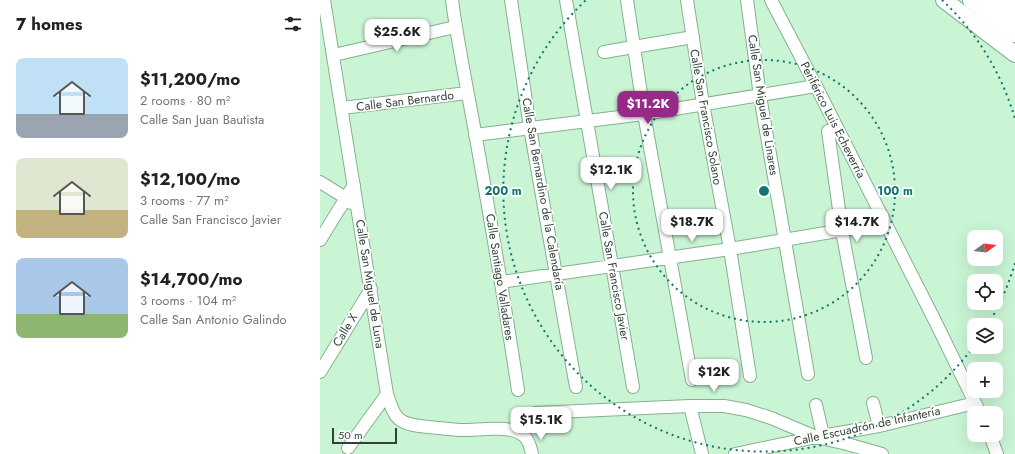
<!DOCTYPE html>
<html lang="en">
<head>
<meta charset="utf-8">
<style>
	body { margin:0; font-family:Jost,sans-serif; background:#f2f2f2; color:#202124; height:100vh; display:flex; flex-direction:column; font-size:15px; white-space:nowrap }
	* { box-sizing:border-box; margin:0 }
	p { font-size:13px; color:#757577 }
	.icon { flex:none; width:22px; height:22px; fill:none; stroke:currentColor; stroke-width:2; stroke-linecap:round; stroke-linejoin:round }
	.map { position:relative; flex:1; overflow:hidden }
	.sheet { display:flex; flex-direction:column; background:#fff; width:320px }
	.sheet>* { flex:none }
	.needle { width:26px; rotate:75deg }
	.buttons { position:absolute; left:647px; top:230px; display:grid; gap:8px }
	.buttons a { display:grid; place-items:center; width:36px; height:36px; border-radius:8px; background:#fff; box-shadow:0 4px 16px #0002; font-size:20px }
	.scale { position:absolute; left:12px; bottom:10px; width:65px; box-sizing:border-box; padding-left:4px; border:2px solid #304236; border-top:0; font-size:11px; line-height:14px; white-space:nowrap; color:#304236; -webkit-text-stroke:3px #fff; paint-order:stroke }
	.price { position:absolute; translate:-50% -34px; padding:0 9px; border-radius:8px; background:#fff; color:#222; font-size:13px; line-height:26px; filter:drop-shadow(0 1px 2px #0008) }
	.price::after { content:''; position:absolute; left:50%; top:24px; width:12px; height:9px; margin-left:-6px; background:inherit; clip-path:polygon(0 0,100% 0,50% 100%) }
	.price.selected { background:#972989; color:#fff }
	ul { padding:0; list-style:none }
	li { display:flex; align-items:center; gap:12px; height:100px; padding:0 16px }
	li span { display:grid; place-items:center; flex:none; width:112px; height:80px; border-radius:8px; color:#555 }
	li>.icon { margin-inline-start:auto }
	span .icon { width:48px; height:48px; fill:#fffc; stroke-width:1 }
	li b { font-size:17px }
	h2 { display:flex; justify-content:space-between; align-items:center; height:48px; padding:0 16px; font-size:17px }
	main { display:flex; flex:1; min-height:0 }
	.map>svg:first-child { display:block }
</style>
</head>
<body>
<main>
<section class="sheet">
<h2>7 homes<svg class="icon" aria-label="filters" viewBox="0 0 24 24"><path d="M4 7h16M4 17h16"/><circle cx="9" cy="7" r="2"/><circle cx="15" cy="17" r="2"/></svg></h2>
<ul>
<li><span style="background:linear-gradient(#bfe0f5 70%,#9aa5b1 0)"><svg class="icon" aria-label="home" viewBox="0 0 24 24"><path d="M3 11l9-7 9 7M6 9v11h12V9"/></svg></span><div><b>$11,200/mo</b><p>2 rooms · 80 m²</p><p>Calle San Juan Bautista</p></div></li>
<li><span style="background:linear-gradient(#dfe7d0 65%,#c2b280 0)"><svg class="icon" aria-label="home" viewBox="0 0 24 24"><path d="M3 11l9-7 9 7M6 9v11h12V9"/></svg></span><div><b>$12,100/mo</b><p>3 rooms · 77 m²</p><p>Calle San Francisco Javier</p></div></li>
<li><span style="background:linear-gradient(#a9c7e8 70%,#8fb573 0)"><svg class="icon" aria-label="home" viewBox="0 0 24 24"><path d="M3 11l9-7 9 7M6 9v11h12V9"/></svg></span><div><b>$14,700/mo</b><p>3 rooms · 104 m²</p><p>Calle San Antonio Galindo</p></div></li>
</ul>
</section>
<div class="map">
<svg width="695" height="454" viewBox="0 0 695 454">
	<rect width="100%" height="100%" fill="#c9f5d5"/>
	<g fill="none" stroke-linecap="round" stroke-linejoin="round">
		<defs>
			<path id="minor" d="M 4,0 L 67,394 C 70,402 72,413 79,419 C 86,425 99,426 108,427 C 119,428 129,429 139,430 C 157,431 192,423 205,437 C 209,441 211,449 212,454
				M 132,0 C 138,46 148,92 156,138 C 171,222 185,305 198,390
				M 191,0 L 210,128 L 256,387
				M 246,0 L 313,387
				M 307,0 L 324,114 L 372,380
				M 367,0 L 383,104 L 410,249 L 430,376
				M 427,0 L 440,96 L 488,374
				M 451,0 L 496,86 L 616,323 L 660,413
				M 284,52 L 373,37
				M 14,55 L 135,27
				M 22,108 L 147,93
				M 508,131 L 522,231 L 546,358
				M 155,135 L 324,114 L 496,86
				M 0,182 L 26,198 L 31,203
				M 0,240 L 34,185
				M 181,282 L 410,249 L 565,223
				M 0,372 L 51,289
				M 553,403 L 559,426
				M 496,405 L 503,435
				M 370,406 L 382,454
				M 215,413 L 370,406 L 404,406 L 426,410 L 451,418 L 496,437 L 527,444 L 562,454
				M 670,435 L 677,454
				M 28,448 L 67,394
				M 415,454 L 496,437 L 559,426 L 655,403"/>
			<path id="major" d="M 624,0 L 695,54
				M 691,0 L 695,3"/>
			<path id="highway" d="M 652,0 L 695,33
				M 674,0 L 695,16"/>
		</defs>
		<!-- minor casing -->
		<use href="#minor" stroke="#86b092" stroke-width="14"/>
		<!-- major casing -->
		<use href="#major" stroke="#86b092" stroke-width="18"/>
		<!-- highway casing -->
		<use href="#highway" stroke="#86b092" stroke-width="20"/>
		<!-- minor -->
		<use href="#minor" stroke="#fff" stroke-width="12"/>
		<!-- major -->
		<use href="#major" stroke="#fff" stroke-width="16"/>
		<!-- highway -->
		<use href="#highway" stroke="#fff" stroke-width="18"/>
	</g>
	<!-- distance rings -->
	<g fill="none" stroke="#0f766e" stroke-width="2" stroke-dasharray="2 4">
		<circle cx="444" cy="191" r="131"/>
		<path d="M695 263A261 261 0 0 1 669 323M654 346A261 261 0 1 1 266 0M622 0A261 261 0 0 1 695 119"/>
	</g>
	<g text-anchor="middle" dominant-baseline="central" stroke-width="3.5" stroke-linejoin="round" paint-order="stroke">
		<!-- street labels -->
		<g font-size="12" fill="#304236" stroke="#fff">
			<text transform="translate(85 101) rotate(-7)">Calle San Bernardo</text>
			<text transform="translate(443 105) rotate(81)">Calle San Miguel de Linares</text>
			<text transform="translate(386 117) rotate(80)">Calle San Francisco Solano</text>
			<text transform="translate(513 120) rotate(63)">Periférico Luis Echeverría</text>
			<text transform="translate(223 194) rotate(80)">Calle San Bernardino de la Calendaría</text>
			<text transform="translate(294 276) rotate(80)">Calle San Francisco Javier</text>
			<text transform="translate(180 277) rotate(81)">Calle Santiago Valladares</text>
			<text transform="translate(50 284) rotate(81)">Calle San Miguel de Luna</text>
			<text transform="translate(25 330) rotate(-59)">Calle X</text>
			<text transform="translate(547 426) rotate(-12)">Calle Escuadrón de Infantería</text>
		</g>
	</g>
	<circle cx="444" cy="191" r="6" fill="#0f766e" stroke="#fff" stroke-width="2"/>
	<g font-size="12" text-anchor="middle" font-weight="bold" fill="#0f766e" stroke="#fff" stroke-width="3.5" stroke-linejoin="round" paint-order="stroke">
		<text x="575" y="195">100 m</text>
		<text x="183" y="195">200 m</text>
	</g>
</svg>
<div class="buttons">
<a><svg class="needle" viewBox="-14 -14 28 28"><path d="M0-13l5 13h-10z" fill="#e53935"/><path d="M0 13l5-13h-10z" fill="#757577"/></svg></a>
<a><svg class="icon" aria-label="locate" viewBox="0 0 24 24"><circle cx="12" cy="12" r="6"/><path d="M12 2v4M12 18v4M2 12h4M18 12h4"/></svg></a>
<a><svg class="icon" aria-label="layers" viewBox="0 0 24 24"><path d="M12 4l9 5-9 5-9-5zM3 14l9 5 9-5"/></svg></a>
<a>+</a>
<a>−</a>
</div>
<div class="scale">50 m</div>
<b class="price" style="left:77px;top:53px">$25.6K</b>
<b class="price selected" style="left:328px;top:125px">$11.2K</b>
<b class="price" style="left:291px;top:191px">$12.1K</b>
<b class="price" style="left:372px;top:243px">$18.7K</b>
<b class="price" style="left:537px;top:243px">$14.7K</b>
<b class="price" style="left:394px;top:393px">$12K</b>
<b class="price" style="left:221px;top:441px">$15.1K</b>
</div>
</main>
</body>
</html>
